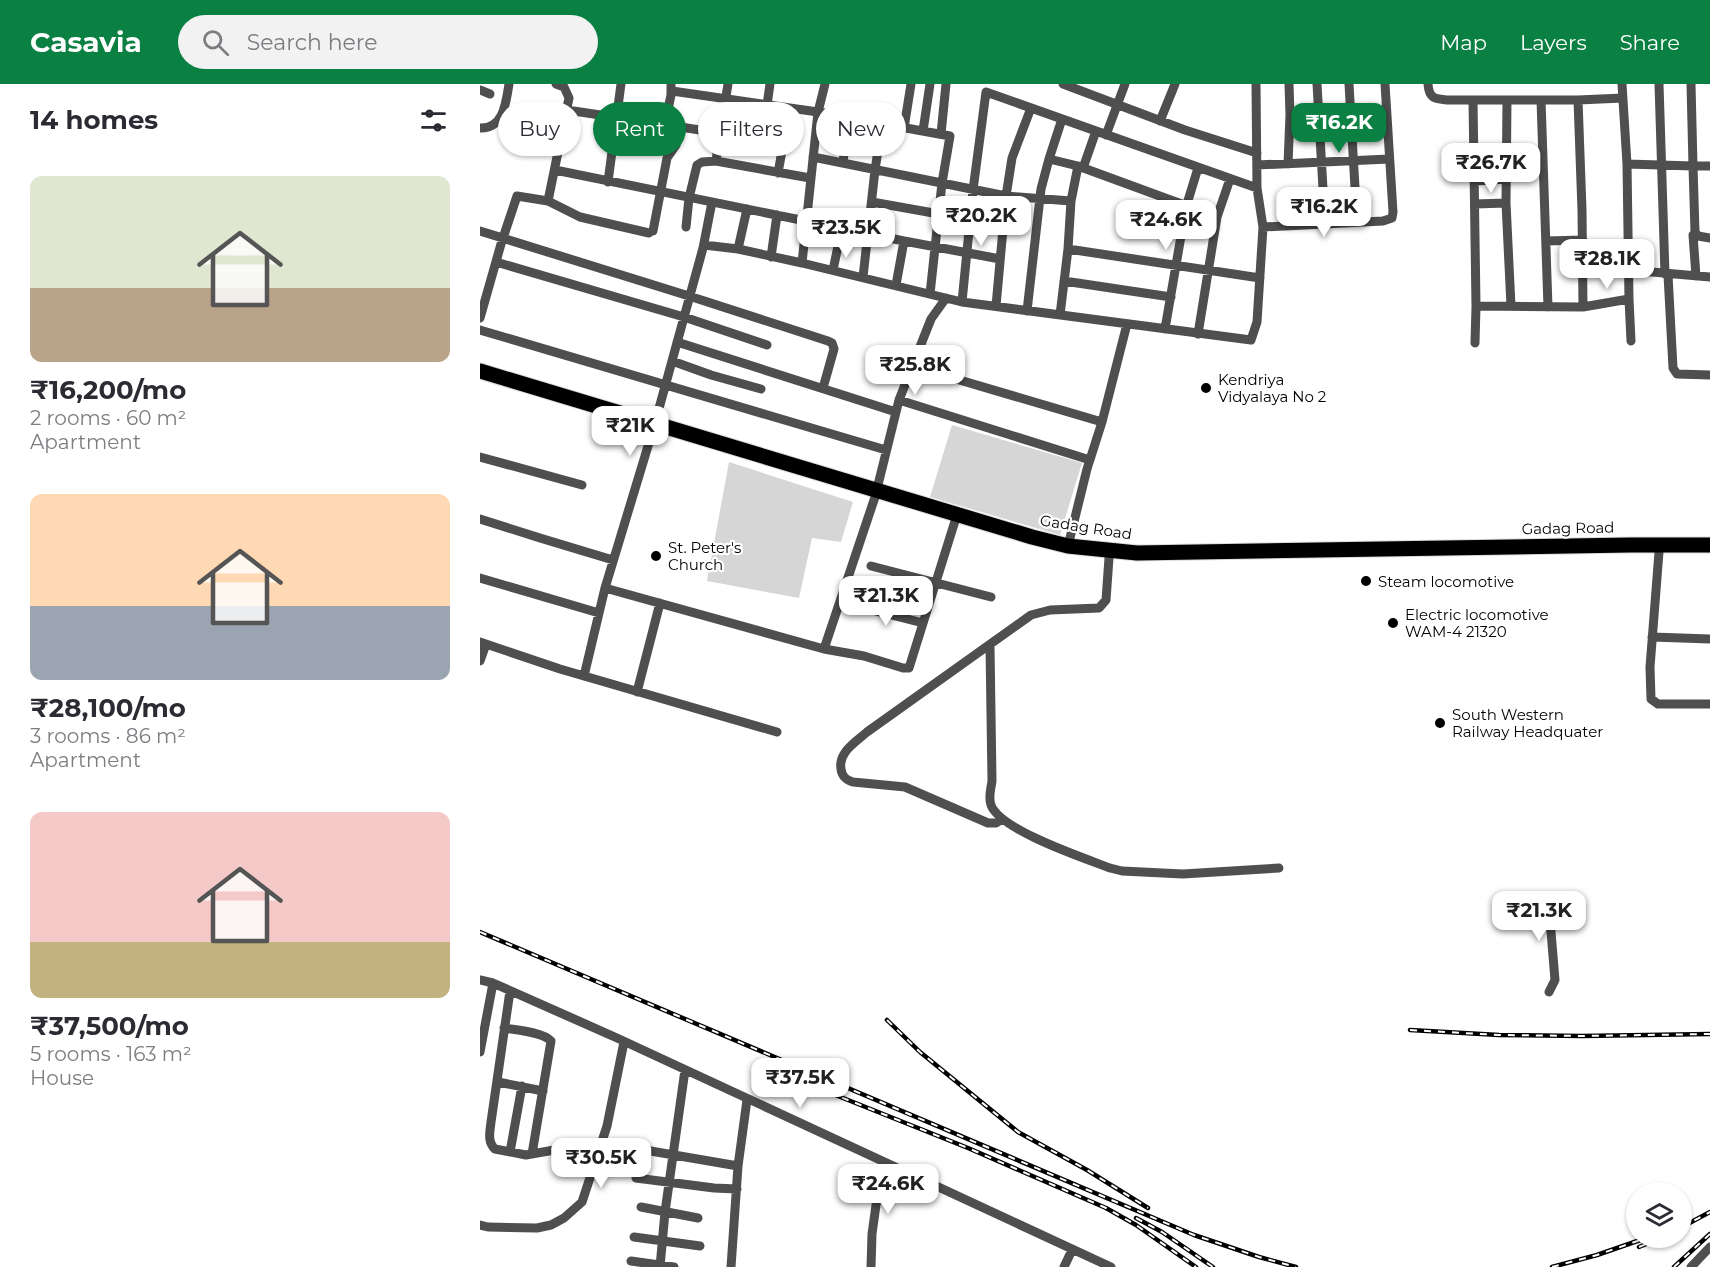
<!DOCTYPE html>
<html lang="en">
<head>
<meta charset="utf-8">
<style>
	body { margin:0; font-family:Montserrat,sans-serif; background:#f2f2f3; color:#2b2b33; height:100vh; display:flex; flex-direction:column; font-size:22px; white-space:nowrap }
	* { box-sizing:border-box; margin:0 }
	p { font-size:20px; color:#7c7c81 }
	.icon { flex:none; width:33px; height:33px; fill:none; stroke:currentColor; stroke-width:2; stroke-linecap:round; stroke-linejoin:round }
	.map { position:relative; flex:1; overflow:hidden }
	.details { display:flex; flex-direction:column; background:#fff; width:480px }
	.details>* { flex:none }
	.top-card { position:absolute; left:18px; top:18px; width:570px; height:54px; display:flex; gap:12px }
	.tools { position:absolute; left:1146px; top:1098px; display:grid; gap:12px }
	.tools a { display:grid; place-items:center; width:66px; height:66px; border-radius:50%; background:#fff; box-shadow:0 2px 4px #0004; font-size:30px }
	.price { position:absolute; translate:-50% -51px; padding:0 14px; border-radius:12px; background:#fff; color:#222; font-size:20px; line-height:39px; filter:drop-shadow(0 2px 3px #0008) }
	.price::after { content:''; position:absolute; left:50%; top:36px; width:18px; height:14px; margin-left:-9px; background:inherit; clip-path:polygon(0 0,100% 0,50% 100%) }
	.price.selected { background:#0b8043; color:#fff }
	ul { padding:0; list-style:none }
	li { display:grid; align-content:center; gap:12px; height:318px; padding:0 30px }
	li span { display:grid; place-items:center; height:186px; border-radius:12px; color:#555 }
	li>.icon { margin-inline-start:auto }
	span .icon { width:108px; height:108px; fill:#fffc; stroke-width:1 }
	li b { font-size:26px }
	h2 { display:flex; justify-content:space-between; align-items:center; height:72px; padding:0 30px; font-size:26px }
	.chip { padding:0 21px; border-radius:27px; background:#fff; box-shadow:0 2px 4px #0004; font-size:21px; line-height:54px }
	.chip.selected { background:#0b8043; color:#fff }
	header { display:flex; align-items:center; gap:36px; box-sizing:border-box; height:84px; padding:0 30px; background:#0b8043; color:#fff }
	header strong { font-size:28px }
	nav { display:flex; gap:33px; margin-inline-start:auto; font-size:21px }
	.search { width:420px; height:54px; background:#f2f2f3; display:flex; align-items:center; gap:15px; box-sizing:border-box; padding:0 21px; border-radius:33px; color:#7c7c81; font-size:22px }
	main { display:flex; flex:1; min-height:0 }
	.map>svg:first-child { display:block }
</style>
</head>
<body>
<header>
<strong>Casavia</strong>
<div class="search"><svg class="icon" aria-label="search" viewBox="0 0 24 24"><circle cx="10" cy="10" r="6"/><path d="M15 15l6 6"/></svg>Search here</div>
<nav><a>Map</a><a>Layers</a><a>Share</a></nav>
</header>
<main>
<section class="details">
<h2>14 homes<svg class="icon" aria-label="filters" viewBox="0 0 24 24"><path d="M4 7h16M4 17h16"/><circle cx="9" cy="7" r="2"/><circle cx="15" cy="17" r="2"/></svg></h2>
<ul>
<li><span style="background:linear-gradient(#dfe7d0 60%,#b9a48a 0)"><svg class="icon" aria-label="home" viewBox="0 0 24 24"><path d="M3 11l9-7 9 7M6 9v11h12V9"/></svg></span><div><b>₹16,200/mo</b><p>2 rooms · 60 m²</p><p>Apartment</p></div></li>
<li><span style="background:linear-gradient(#ffd9b3 60%,#9aa5b1 0)"><svg class="icon" aria-label="home" viewBox="0 0 24 24"><path d="M3 11l9-7 9 7M6 9v11h12V9"/></svg></span><div><b>₹28,100/mo</b><p>3 rooms · 86 m²</p><p>Apartment</p></div></li>
<li><span style="background:linear-gradient(#f6c9c9 70%,#c2b280 0)"><svg class="icon" aria-label="home" viewBox="0 0 24 24"><path d="M3 11l9-7 9 7M6 9v11h12V9"/></svg></span><div><b>₹37,500/mo</b><p>5 rooms · 163 m²</p><p>House</p></div></li>
</ul>
</section>
<div class="map">
<svg width="1230" height="1183" viewBox="0 0 1230 1183">
	<rect width="100%" height="100%" fill="#fff"/>
	<!-- green -->
	<path fill="#d6d6d6" d="M 472,341 L 602,379 L 580,451 L 450,413 Z
		M 249,378 L 373,418 L 361,458 L 332,454 L 319,514 L 227,497 Z"/>
	<g fill="none" stroke-linecap="round" stroke-linejoin="round">
		<defs>
			<path id="highway" d="M 0,287 L 552,453 L 588,462 L 657,469 L 1150,461 L 1230,461"/>
		</defs>
		<!-- highway casing -->
		<use href="#highway" stroke="#dbdbdb" stroke-width="17"/>
		<!-- minor -->
		<path stroke="#4f4f4f" stroke-width="9" d="M 248,0 L 240,49 L 267,53 L 300,61 L 302,67 L 298,89
			M 583,0 L 705,46 L 777,69
			M 837,0 L 845,140
			M 869,0 L 877,138
			M 948,0 C 949,15 955,15 968,16 L 1098,16 L 1143,14
			M 1142,0 L 1147,80 L 1213,82 L 1215,148 L 1218,152 L 1230,154
			M 1179,0 L 1185,190 L 1188,191 L 1193,284 L 1197,290 L 1230,291
			M 1211,0 L 1213,82 L 1230,82
			M 0,6 L 10,10
			M 192,7 L 338,28 L 470,52 L 462,99 L 450,210
			M 993,16 L 996,222 L 995,259
			M 1027,16 L 1026,119 L 1031,222
			M 1061,16 L 1068,223
			M 1098,16 L 1102,126 L 1103,223
			M 287,21 L 290,0
			M 87,26 L 240,49 L 236,77 L 330,94
			M 582,35 L 569,75 L 598,82 L 737,133
			M 680,37 L 695,0
			M 185,40 L 191,11 L 191,0
			M 0,44 C 24,45 26,18 29,0
			M 424,44 L 431,0
			M 443,47 L 450,0
			M 461,50 L 466,0
			M 626,51 L 645,0
			M 333,73 L 526,112 L 591,117
			M 363,79 L 368,34
			M 808,80 L 810,31 L 809,0
			M 777,81 L 909,75
			M 603,84 L 616,47
			M 75,86 L 424,157 L 520,175
			M 995,97 L 1027,95
			M 128,98 L 141,0
			M 68,117 L 100,133 L 169,149
			M 392,118 L 459,130
			M 995,120 L 1026,119
			M 206,143 L 209,114 L 217,81 L 222,78 L 236,77
			M 783,143 L 903,137 L 912,134 L 913,128 L 905,0
			M 0,147 L 209,212 L 348,257 L 352,259 L 354,265 L 343,304
			M 173,147 L 187,74 L 196,61 L 200,43
			M 1213,151 L 1216,192
			M 1066,157 L 1103,156
			M 224,161 L 258,165 L 322,179 L 482,218 L 771,256 L 777,238 L 783,143 L 777,104 L 776,0
			M 258,165 L 267,125
			M 588,165 L 780,194
			M 291,173 L 297,131
			M 16,178 L 204,233 L 287,261
			M 322,179 L 338,28 L 345,0
			M 353,186 L 362,143
			M 1149,186 L 1230,193
			M 383,193 L 395,86 L 402,40
			M 584,197 L 691,213
			M 416,201 L 424,157
			M 1149,215 L 1151,257
			M 482,218 L 493,106 L 506,8 L 777,104
			M 516,222 L 526,112 L 532,74 L 551,24
			M 996,222 L 1103,223 L 1149,215 L 1147,80
			M 547,227 L 561,105 L 569,75
			M 580,231 L 588,165 L 591,117 L 598,82
			M 0,234 L 21,160 L 37,112 L 68,117 L 89,14 L 84,3 L 76,0
			M 685,245 L 706,123 L 718,84
			M 0,246 L 406,366
			M 718,250 L 737,133 L 750,95
			M 197,258 L 416,328
			M 192,277 L 231,291 L 281,305
			M 432,282 L 622,338
			M 419,316 L 610,376
			M 0,373 L 102,401
			M 0,435 L 60,454 L 133,476
			M 588,462 L 607,385 L 622,338 L 647,240
			M 1179,468 L 1170,583 L 1171,615 L 1178,620 L 1230,620
			M 391,482 L 511,513
			M 0,494 L 119,529
			M 125,504 L 344,565 L 395,413 L 419,316 L 451,235 L 466,214
			M 376,522 L 443,539
			M 1172,553 L 1230,555
			M 0,558 L 80,585 L 297,648
			M 510,562 L 512,697 C 511,705 508,713 511,721 C 520,746 604,774 630,784 L 642,787 L 703,790 L 799,784
			M 344,565 L 384,572 L 423,584 L 429,584 L 475,437
			M 0,577 L 6,560
			M 104,592 L 125,504 L 175,339 L 223,164 L 232,118
			M 157,608 L 180,519
			M 522,735 L 516,739 L 508,739 L 425,703 L 373,698 C 366,696 362,693 361,685 C 358,668 376,658 387,648 L 551,531 L 570,526 L 619,524 L 626,516 L 629,474
			M 1068,812 L 1075,896 L 1069,908
			M 0,896 L 13,899 L 137,954 L 631,1183
			M 30,907 L 11,1038 C 10,1047 7,1058 15,1065 L 46,1071 L 80,1065 L 131,1070 L 159,1065 L 258,1082
			M 24,944 C 37,946 63,948 71,957 L 52,1070
			M 0,968 L 13,899
			M 18,998 L 63,1007
			M 30,1068 L 42,1002
			M 156,1094 L 234,1104 L 257,1105
			M 161,1123 L 218,1134
			M 0,1141 L 8,1143 L 57,1144 L 71,1141 L 84,1134 L 102,1118 L 127,1042 L 144,958
			M 154,1153 L 220,1162
			M 151,1177 L 194,1183
			M 180,1183 L 185,1128 L 205,986
			M 251,1183 L 258,1082 L 267,1016
			M 391,1183 L 392,1150 L 402,1078
			M 584,1183 L 592,1166
			M 1211,1183 L 1230,1163"/>
		<!-- highway -->
		<use href="#highway" stroke="#000" stroke-width="15"/>
		<defs>
			<path id="rail" d="M 0,848 L 714,1151 L 779,1173 L 816,1183
				M 407,936 L 440,968 L 538,1048 L 607,1086 L 668,1124
				M 930,946 L 1019,951 L 1102,952 L 1230,950
				M 323,998 L 488,1064 L 626,1124 L 656,1141 L 716,1183
				M 656,1134 L 682,1148 L 733,1183
				M 1202,1143 L 1230,1128
				M 1159,1163 L 1181,1154
				M 1072,1183 L 1117,1171 L 1166,1154
				M 1194,1183 L 1230,1150"/>
		</defs>
		<!-- rail casing -->
		<use href="#rail" stroke="#000" stroke-width="4.5"/>
		<!-- rail -->
		<use href="#rail" stroke="#fff" stroke-width="2" stroke-dasharray="7" stroke-linecap="butt"/>
	</g>
	<!-- markers -->
	<g fill="#000" stroke="#fff" stroke-width="2">
		<circle cx="726" cy="304" r="6"/>
		<circle cx="176" cy="472" r="6"/>
		<circle cx="886" cy="497" r="6"/>
		<circle cx="913" cy="539" r="6"/>
		<circle cx="960" cy="639" r="6"/>
	</g>
	<g text-anchor="middle" dominant-baseline="central" stroke-width="4.5" stroke-linejoin="round" paint-order="stroke">
		<!-- poi labels -->
		<g font-size="15" fill="#000" stroke="#fff" text-anchor="start">
			<text x="738" y="295">Kendriya<tspan x="738" dy="17">Vidyalaya No 2</tspan></text>
			<text x="188" y="463">St. Peter's<tspan x="188" dy="17">Church</tspan></text>
			<text x="898" y="497">Steam locomotive</text>
			<text x="925" y="530">Electric locomotive<tspan x="925" dy="17">WAM-4 21320</tspan></text>
			<text x="972" y="630">South Western<tspan x="972" dy="17">Railway Headquater</tspan></text>
		</g>
		<!-- street labels -->
		<g font-size="15" fill="#000" stroke="#fff">
			<text transform="translate(606 443) rotate(9)">Gadag Road</text>
			<text transform="translate(1088 444) rotate(-1)">Gadag Road</text>
		</g>
	</g>
</svg>
<div class="tools">
<a><svg class="icon" aria-label="layers" viewBox="0 0 24 24"><path d="M12 4l9 5-9 5-9-5zM3 14l9 5 9-5"/></svg></a>
</div>
<b class="price selected" style="left:859px;top:70px">₹16.2K</b>
<b class="price" style="left:1011px;top:110px">₹26.7K</b>
<b class="price" style="left:844px;top:154px">₹16.2K</b>
<b class="price" style="left:501px;top:163px">₹20.2K</b>
<b class="price" style="left:686px;top:167px">₹24.6K</b>
<b class="price" style="left:366px;top:175px">₹23.5K</b>
<b class="price" style="left:1127px;top:206px">₹28.1K</b>
<b class="price" style="left:435px;top:312px">₹25.8K</b>
<b class="price" style="left:150px;top:373px">₹21K</b>
<b class="price" style="left:406px;top:543px">₹21.3K</b>
<b class="price" style="left:1059px;top:858px">₹21.3K</b>
<b class="price" style="left:320px;top:1025px">₹37.5K</b>
<b class="price" style="left:121px;top:1105px">₹30.5K</b>
<b class="price" style="left:408px;top:1131px">₹24.6K</b>
<div class="top-card">
<a class="chip">Buy</a>
<a class="chip selected">Rent</a>
<a class="chip">Filters</a>
<a class="chip">New</a>
</div>
</div>
</main>
</body>
</html>
